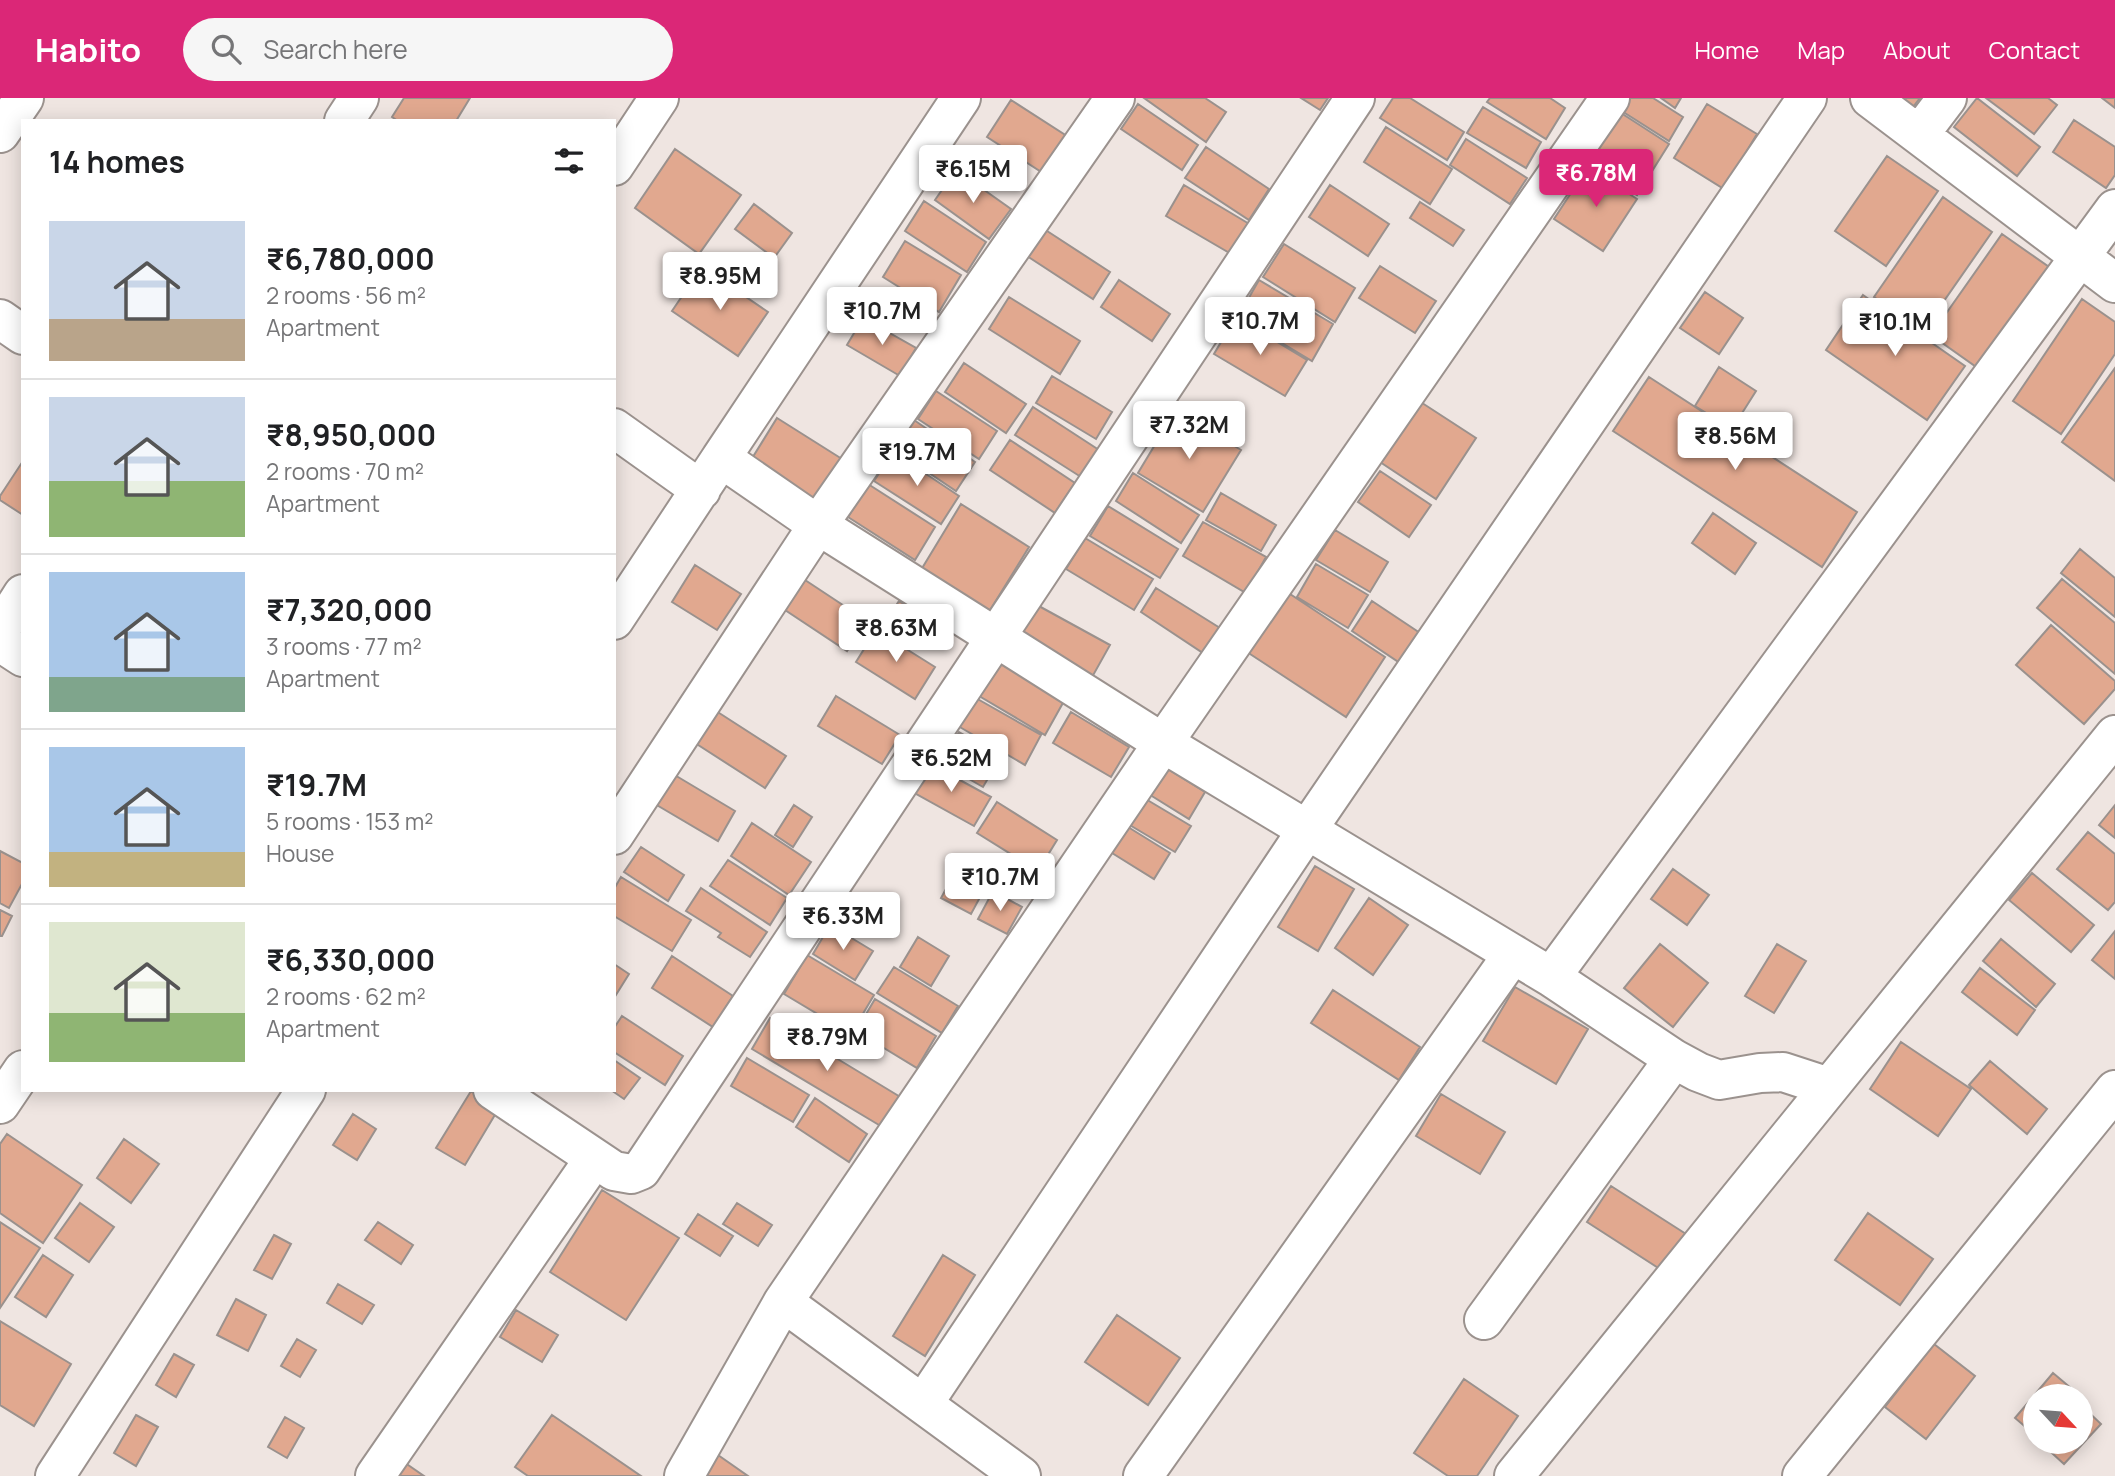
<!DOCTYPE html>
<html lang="en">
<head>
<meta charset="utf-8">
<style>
	body { margin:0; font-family:Manrope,sans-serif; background:#f6f6f6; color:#202124; height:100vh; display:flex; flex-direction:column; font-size:26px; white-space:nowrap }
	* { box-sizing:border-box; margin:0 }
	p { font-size:23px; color:#757577 }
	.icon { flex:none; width:38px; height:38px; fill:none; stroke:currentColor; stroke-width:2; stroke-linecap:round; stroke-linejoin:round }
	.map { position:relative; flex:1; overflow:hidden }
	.panel { position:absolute; left:21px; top:21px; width:595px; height:973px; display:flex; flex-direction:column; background:#fff; border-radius:0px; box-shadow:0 4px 18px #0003 }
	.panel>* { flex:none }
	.needle { width:46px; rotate:116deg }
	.buttons { position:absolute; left:2023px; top:1286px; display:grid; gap:14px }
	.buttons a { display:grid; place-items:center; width:70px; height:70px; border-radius:50%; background:#fff; box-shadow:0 4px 18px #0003; font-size:35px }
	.price { position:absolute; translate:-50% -60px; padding:0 16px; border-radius:7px; background:#fff; color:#222; font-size:23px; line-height:46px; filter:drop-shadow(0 2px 4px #0008) }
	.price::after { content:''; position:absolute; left:50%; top:42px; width:21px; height:16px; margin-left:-10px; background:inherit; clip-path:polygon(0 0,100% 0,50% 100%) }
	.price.current { background:#db2777; color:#fff }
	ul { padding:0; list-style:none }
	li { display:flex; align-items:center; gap:21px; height:175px; padding:0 28px }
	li+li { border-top:2px solid #e0e0e0 }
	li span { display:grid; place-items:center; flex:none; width:196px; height:140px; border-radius:0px; color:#555 }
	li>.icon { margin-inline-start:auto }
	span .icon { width:84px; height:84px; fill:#fffc; stroke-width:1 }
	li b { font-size:30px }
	h2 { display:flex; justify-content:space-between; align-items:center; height:84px; padding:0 28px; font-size:30px }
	header { display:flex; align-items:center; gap:42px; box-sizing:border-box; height:98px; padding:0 35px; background:#db2777; color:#fff }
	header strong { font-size:33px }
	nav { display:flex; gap:38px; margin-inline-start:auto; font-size:24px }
	.search { width:490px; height:63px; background:#f6f6f6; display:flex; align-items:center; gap:18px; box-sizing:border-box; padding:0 24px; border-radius:38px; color:#757577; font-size:26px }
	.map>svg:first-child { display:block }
</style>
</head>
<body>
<header>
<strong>Habito</strong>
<div class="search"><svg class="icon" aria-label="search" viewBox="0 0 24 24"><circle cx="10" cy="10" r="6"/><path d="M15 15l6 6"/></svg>Search here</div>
<nav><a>Home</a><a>Map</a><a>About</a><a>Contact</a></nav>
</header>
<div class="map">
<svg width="2115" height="1378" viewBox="0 0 2115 1378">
	<rect width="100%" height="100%" fill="#efe5e1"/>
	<!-- building -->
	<path fill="#e1a88f" stroke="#9a918d" stroke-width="2" d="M 404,0 L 470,0 L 456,23 L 398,23 L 392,19 Z
		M 1144,0 L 1205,0 L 1226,14 L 1206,44 Z
		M 1301,0 L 1328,0 L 1320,12 Z
		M 1393,0 L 1410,0 L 1464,34 L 1447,62 L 1380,20 Z
		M 1490,0 L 1550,0 L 1565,10 L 1546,41 L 1487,4 Z
		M 1623,0 L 1653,0 L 1683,19 L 1669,43 L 1617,10 Z
		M 1661,0 L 1681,0 L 1675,10 Z
		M 1901,0 L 1920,0 L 1913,9 Z
		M 1977,0 L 2040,49 L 2017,78 L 1954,29 Z
		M 1986,0 L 2048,0 L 2057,7 L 2034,36 Z
		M 2102,0 L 2115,0 L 2115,10 Z
		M 1011,2 L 1070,40 L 1046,77 L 987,39 Z
		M 1138,6 L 1198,47 L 1182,72 L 1121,31 Z
		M 1707,6 L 1757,36 L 1724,91 L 1674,60 Z
		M 1483,9 L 1541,44 L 1526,70 L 1467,35 Z
		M 1621,15 L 1669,46 L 1637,97 L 1589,66 Z
		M 2074,22 L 2115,49 L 2115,77 L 2106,90 L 2053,54 Z
		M 1386,29 L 1452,71 L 1430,106 L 1364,64 Z
		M 1466,41 L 1527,80 L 1510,106 L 1450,67 Z
		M 1206,49 L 1269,91 L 1249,122 L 1185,80 Z
		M 675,51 L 741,97 L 699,156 L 635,110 Z
		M 1887,58 L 1938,93 L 1886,168 L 1835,133 Z
		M 1588,69 L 1637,101 L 1603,153 L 1554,121 Z
		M 956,72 L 1011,111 L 989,141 L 935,102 Z
		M 1184,87 L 1251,127 L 1233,157 L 1166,118 Z
		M 1330,87 L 1389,126 L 1368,158 L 1309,119 Z
		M 1943,99 L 1992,134 L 1923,233 L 1874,199 Z
		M 924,103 L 986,144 L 967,174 L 905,133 Z
		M 1420,104 L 1464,132 L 1453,148 L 1410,120 Z
		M 754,106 L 792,135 L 774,160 L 735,131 Z
		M 1044,131 L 1110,174 L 1093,201 L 1027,158 Z
		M 2002,136 L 2052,171 L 1982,273 L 1931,237 Z
		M 905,143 L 961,177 L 939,214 L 883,179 Z
		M 1284,146 L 1355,190 L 1335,224 L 1263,179 Z
		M 1380,168 L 1436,203 L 1415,235 L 1359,200 Z
		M 702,169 L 768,214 L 738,258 L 672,213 Z
		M 1119,182 L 1170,216 L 1152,243 L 1101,209 Z
		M 1259,182 L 1333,226 L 1312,263 L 1238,219 Z
		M 1705,194 L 1743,220 L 1719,256 L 1680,230 Z
		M 1863,197 L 1965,268 L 1927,322 L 1826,252 Z
		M 1009,199 L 1080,243 L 1060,276 L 989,231 Z
		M 2082,201 L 2115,224 L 2115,256 L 2061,336 L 2013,303 Z
		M 1236,219 L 1307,262 L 1285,298 L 1214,256 Z
		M 863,220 L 916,250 L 900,278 L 847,247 Z
		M 964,265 L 1026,306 L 1006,335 L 945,294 Z
		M 1719,269 L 1756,293 L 1732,331 L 1695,308 Z
		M 2115,270 L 2115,383 L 2062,344 Z
		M 1052,278 L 1112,314 L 1096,341 L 1036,305 Z
		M 1649,279 L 1857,414 L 1822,469 L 1613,333 Z
		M 936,293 L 997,333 L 979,361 L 918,321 Z
		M 1416,301 L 1476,340 L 1436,401 L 1377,362 Z
		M 1033,309 L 1099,352 L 1081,379 L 1015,337 Z
		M 1176,312 L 1241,352 L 1203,414 L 1138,375 Z
		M 777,320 L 842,361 L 816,403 L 751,362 Z
		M 914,322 L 975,364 L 956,393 L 895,352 Z
		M 1010,342 L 1075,385 L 1055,415 L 990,372 Z
		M 893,354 L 959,398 L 941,426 L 874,383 Z
		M 23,363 L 23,417 L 0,402 L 0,398 Z
		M 1380,373 L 1431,407 L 1409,439 L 1358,404 Z
		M 1133,375 L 1199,417 L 1181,445 L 1116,403 Z
		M 868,386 L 935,429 L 915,462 L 848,419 Z
		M 1221,395 L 1276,427 L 1261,453 L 1206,422 Z
		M 961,406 L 1029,449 L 989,514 L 921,472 Z
		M 1108,408 L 1178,451 L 1160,480 L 1090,438 Z
		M 1713,415 L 1756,445 L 1735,476 L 1692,445 Z
		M 1203,424 L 1266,459 L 1246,495 L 1183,458 Z
		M 1335,432 L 1388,464 L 1370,494 L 1316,462 Z
		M 1085,440 L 1153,481 L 1134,512 L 1066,471 Z
		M 2080,451 L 2115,480 L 2115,519 L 2061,475 Z
		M 1316,466 L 1368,497 L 1348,530 L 1297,499 Z
		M 695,467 L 741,496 L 717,532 L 672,504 Z
		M 802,480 L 867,523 L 847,553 L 782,510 Z
		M 2062,481 L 2115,525 L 2115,576 L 2037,510 Z
		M 1156,490 L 1220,530 L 1203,555 L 1141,514 Z
		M 1284,492 L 1385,559 L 1346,619 L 1244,552 Z
		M 899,503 L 931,524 L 915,548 L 883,528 Z
		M 1372,503 L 1420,535 L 1400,565 L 1352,533 Z
		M 1037,507 L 1110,547 L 1091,581 L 1019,541 Z
		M 2051,527 L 2115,583 L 2115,591 L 2084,626 L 2016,567 Z
		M 876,532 L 935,569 L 915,601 L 856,564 Z
		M 994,562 L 1064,603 L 1045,637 L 974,595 Z
		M 836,598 L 900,637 L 882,666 L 818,628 Z
		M 974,599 L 1041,637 L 1025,667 L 958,628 Z
		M 713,611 L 786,658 L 765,690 L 692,643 Z
		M 1071,614 L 1129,649 L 1111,679 L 1053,645 Z
		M 959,634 L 1001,658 L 983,689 L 941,665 Z
		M 927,664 L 991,699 L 974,728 L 911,693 Z
		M 1163,668 L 1205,694 L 1189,721 L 1147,695 Z
		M 673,676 L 735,713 L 718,743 L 655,706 Z
		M 1144,700 L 1191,728 L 1175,754 L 1128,726 Z
		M 997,704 L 1057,742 L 1038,773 L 977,735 Z
		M 794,707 L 812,719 L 793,749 L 775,737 Z
		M 2115,707 L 2115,740 L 2099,727 Z
		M 752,725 L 811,764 L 789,797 L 731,758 Z
		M 1128,729 L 1170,755 L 1154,781 L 1112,755 Z
		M 2088,734 L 2115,756 L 2115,804 L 2108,812 L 2057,771 Z
		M 641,749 L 684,777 L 668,803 L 624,774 Z
		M 0,753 L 23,765 L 23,784 L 9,810 L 0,805 Z
		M 728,762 L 787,800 L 770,827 L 710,788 Z
		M 1315,768 L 1354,791 L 1318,853 L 1278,829 Z
		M 1673,771 L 1709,797 L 1687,827 L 1651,801 Z
		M 955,774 L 985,790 L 971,816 L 941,800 Z
		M 2032,775 L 2094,827 L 2071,854 L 2009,802 Z
		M 621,779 L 691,822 L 672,853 L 614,818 L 614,791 Z
		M 701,790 L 767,834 L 750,859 L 718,839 L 721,835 L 686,813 Z
		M 993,793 L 1022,809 L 1007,836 L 978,821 Z
		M 1369,800 L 1408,827 L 1373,877 L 1335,850 Z
		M 0,812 L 12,818 L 2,838 L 0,838 Z
		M 830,827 L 873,853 L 855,882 L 813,856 Z
		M 2115,833 L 2115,881 L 2092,862 Z
		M 918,839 L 949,858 L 931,888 L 900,869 Z
		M 2001,841 L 2055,886 L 2036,909 L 1983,863 Z
		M 1660,846 L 1708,885 L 1673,929 L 1624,890 Z
		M 1777,846 L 1806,863 L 1774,915 L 1745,898 Z
		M 807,857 L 874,897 L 851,936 L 784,896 Z
		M 672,858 L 733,898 L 713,929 L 652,890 Z
		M 614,866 L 629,876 L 614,900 Z
		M 894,869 L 958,908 L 942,935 L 877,895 Z
		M 1980,870 L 2035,912 L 2017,937 L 1962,894 Z
		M 1515,889 L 1588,931 L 1556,986 L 1483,943 Z
		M 1333,892 L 1420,949 L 1399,982 L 1311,925 Z
		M 875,901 L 936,938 L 917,970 L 856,933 Z
		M 622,918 L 683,958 L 665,987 L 614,954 L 614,930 Z
		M 770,920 L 902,1000 L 884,1030 L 752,951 Z
		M 1901,944 L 1971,991 L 1938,1038 L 1870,991 Z
		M 747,960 L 809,997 L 793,1024 L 731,988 Z
		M 614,962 L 640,980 L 624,1001 L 611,992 L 614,992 Z
		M 1990,963 L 2047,1011 L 2027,1036 L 1969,987 Z
		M 471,993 L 499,1010 L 465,1067 L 436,1050 Z
		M 1441,996 L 1505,1034 L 1480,1076 L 1416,1038 Z
		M 815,1000 L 867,1036 L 849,1064 L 796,1029 Z
		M 353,1016 L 376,1031 L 357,1062 L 333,1047 Z
		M 7,1036 L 82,1087 L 43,1145 L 0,1115 L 0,1046 Z
		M 124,1041 L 159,1066 L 131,1105 L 97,1080 Z
		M 1611,1088 L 1686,1136 L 1663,1173 L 1587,1124 Z
		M 602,1092 L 679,1140 L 626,1222 L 550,1174 Z
		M 80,1105 L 114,1129 L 89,1164 L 55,1140 Z
		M 737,1105 L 772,1127 L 758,1148 L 723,1126 Z
		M 1868,1115 L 1933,1161 L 1900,1207 L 1835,1162 Z
		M 698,1116 L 733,1138 L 720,1158 L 685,1136 Z
		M 0,1124 L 40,1150 L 0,1210 Z
		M 378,1124 L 413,1147 L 401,1166 L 365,1142 Z
		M 274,1137 L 291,1146 L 272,1181 L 254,1172 Z
		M 43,1157 L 73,1177 L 46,1219 L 15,1199 Z
		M 943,1157 L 975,1177 L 925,1258 L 893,1238 Z
		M 338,1186 L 374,1207 L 362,1226 L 327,1205 Z
		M 236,1201 L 266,1217 L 248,1253 L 217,1237 Z
		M 516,1212 L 558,1237 L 542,1264 L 500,1239 Z
		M 1117,1217 L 1180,1260 L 1148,1307 L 1085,1264 Z
		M 0,1223 L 71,1266 L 34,1328 L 0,1307 Z
		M 297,1241 L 316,1252 L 300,1279 L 281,1268 Z
		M 1934,1246 L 1975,1278 L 1926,1341 L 1885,1309 Z
		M 174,1256 L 194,1267 L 176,1299 L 156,1287 Z
		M 2053,1275 L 2078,1296 L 2076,1298 L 2035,1298 L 2035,1337 L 2015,1320 Z
		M 1464,1281 L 1518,1318 L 1477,1378 L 1448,1378 L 1414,1355 Z
		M 2081,1307 L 2101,1326 L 2064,1366 L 2042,1346 L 2044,1344 L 2081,1344 Z
		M 136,1317 L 158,1329 L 136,1368 L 114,1355 Z
		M 552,1317 L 641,1378 L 528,1378 L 515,1369 Z
		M 285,1319 L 304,1330 L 287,1360 L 268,1349 Z
		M 718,1357 L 748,1378 L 704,1378 Z
		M 398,1360 L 424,1378 L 386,1378 Z"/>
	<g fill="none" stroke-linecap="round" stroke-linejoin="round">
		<defs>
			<path id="minor" d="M 1115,0 L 818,427 L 1163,645 L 1551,879 L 1674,961 L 1698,974 L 1719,982 L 1760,975 L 1783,974 L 1829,989
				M 1870,0 L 2115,185
				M 344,23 L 359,0
				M 0,35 L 24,0
				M 1919,37 L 1947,0
				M 614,68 L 659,0
				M 0,221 L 23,237
				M 614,330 L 701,392
				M 614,522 L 721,360
				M 0,532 L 23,496
				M 0,544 L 23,559
				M 614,737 L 818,427 L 721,360 L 961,0
				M 1551,879 L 2115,111
				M 493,992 L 614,1073 L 631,1076 L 641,1072 L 1355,0
				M 0,1006 L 23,972
				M 783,1204 L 1021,1378
				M 1484,1222 L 1674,961
				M 923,1306 L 1307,732 L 1807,0
				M 55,1378 L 306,992
				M 375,1378 L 594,1061
				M 684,1378 L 783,1204 L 1163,645 L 1610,0
				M 1143,1378 L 1513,856
				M 1514,1378 L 2115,637
				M 1802,1378 L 2115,992"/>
		</defs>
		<!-- minor casing -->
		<use href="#minor" stroke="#9b928e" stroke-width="42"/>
		<!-- minor -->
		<use href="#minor" stroke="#fff" stroke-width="38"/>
	</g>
</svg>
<div class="buttons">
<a><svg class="needle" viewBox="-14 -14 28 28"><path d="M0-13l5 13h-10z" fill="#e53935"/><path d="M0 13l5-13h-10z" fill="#757577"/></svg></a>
</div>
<b class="price" style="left:973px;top:107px">₹6.15M</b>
<b class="price current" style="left:1596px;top:111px">₹6.78M</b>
<b class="price" style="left:720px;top:214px">₹8.95M</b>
<b class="price" style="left:882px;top:249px">₹10.7M</b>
<b class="price" style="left:1260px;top:259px">₹10.7M</b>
<b class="price" style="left:1895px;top:260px">₹10.1M</b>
<b class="price" style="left:1189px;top:363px">₹7.32M</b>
<b class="price" style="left:1735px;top:374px">₹8.56M</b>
<b class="price" style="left:917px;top:390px">₹19.7M</b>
<b class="price" style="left:896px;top:566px">₹8.63M</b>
<b class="price" style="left:951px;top:696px">₹6.52M</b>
<b class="price" style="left:1000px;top:815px">₹10.7M</b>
<b class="price" style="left:843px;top:854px">₹6.33M</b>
<b class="price" style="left:827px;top:975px">₹8.79M</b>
<section class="panel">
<h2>14 homes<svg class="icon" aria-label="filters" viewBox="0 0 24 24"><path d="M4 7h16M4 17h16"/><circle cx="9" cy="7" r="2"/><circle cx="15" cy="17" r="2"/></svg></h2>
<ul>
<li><span style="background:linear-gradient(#c9d6e8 70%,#b9a48a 0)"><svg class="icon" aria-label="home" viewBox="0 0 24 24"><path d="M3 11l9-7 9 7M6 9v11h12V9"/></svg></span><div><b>₹6,780,000</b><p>2 rooms · 56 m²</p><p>Apartment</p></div></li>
<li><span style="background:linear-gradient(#c9d6e8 60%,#8fb573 0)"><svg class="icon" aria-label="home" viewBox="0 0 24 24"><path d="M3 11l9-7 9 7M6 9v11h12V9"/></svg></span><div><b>₹8,950,000</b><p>2 rooms · 70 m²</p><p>Apartment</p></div></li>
<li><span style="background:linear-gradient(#a9c7e8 75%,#7fa58c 0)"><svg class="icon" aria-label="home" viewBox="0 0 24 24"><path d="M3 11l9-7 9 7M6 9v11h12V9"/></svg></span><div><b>₹7,320,000</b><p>3 rooms · 77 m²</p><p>Apartment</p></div></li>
<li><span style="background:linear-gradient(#a9c7e8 75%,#c2b280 0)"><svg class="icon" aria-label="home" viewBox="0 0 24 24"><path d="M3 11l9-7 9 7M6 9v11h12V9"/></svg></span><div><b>₹19.7M</b><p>5 rooms · 153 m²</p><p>House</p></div></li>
<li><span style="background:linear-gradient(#dfe7d0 65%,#8fb573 0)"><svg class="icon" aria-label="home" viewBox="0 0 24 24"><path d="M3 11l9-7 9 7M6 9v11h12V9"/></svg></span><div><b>₹6,330,000</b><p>2 rooms · 62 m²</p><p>Apartment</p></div></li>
</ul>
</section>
</div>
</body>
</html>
